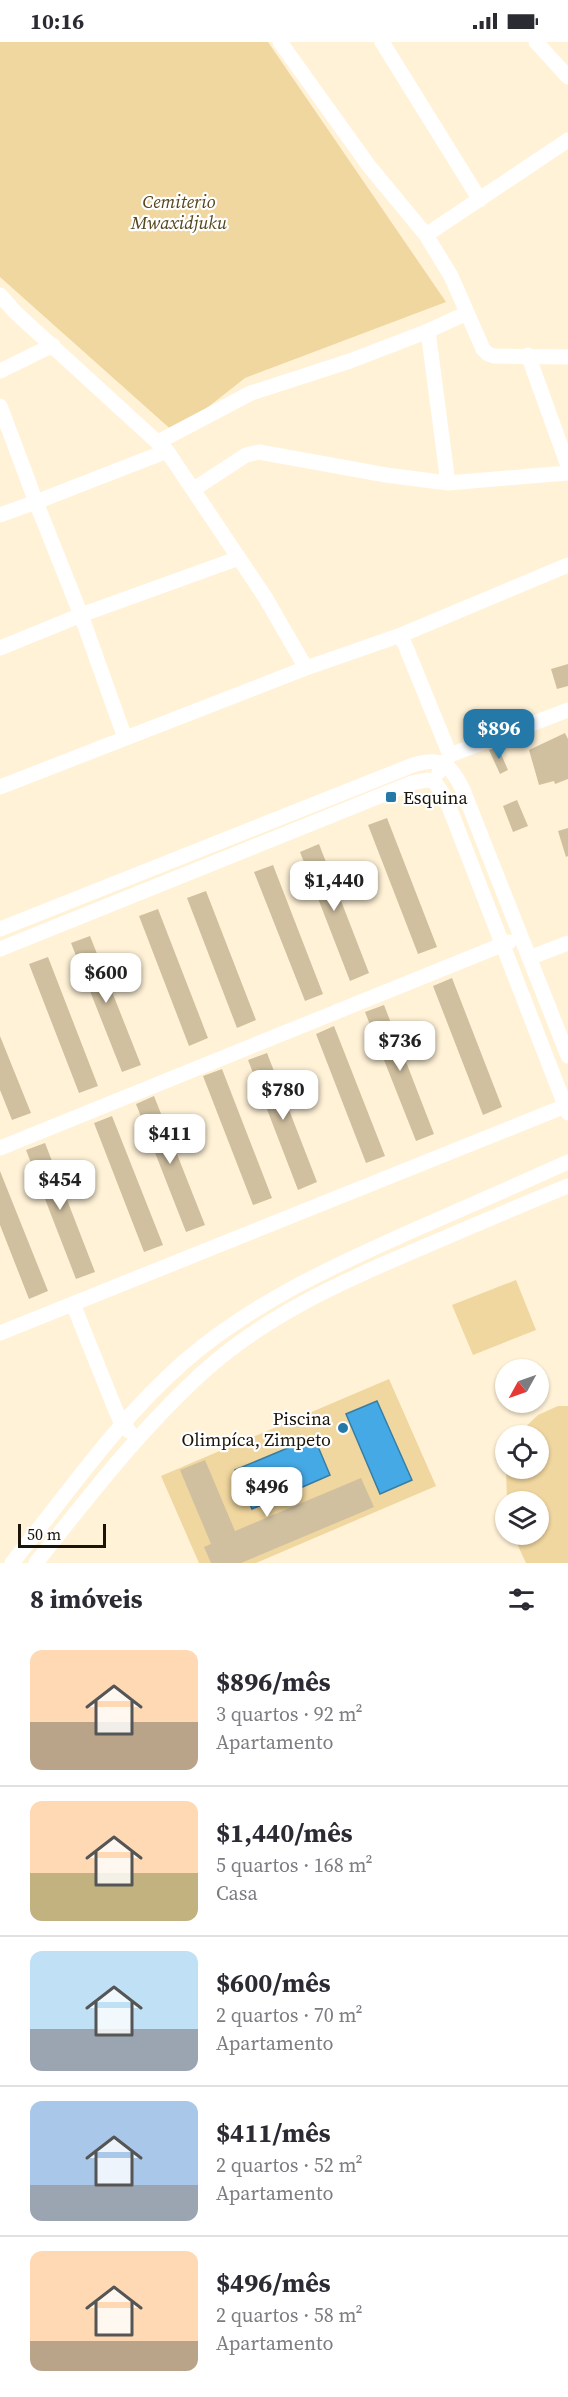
<!DOCTYPE html>
<html lang="pt">
<head>
<meta charset="utf-8">
<style>
	body { margin:0; font-family:"Source Serif 4",serif; background:#f7f7f7; color:#2b2b33; height:100vh; display:flex; flex-direction:column; font-size:22px; white-space:nowrap }
	* { box-sizing:border-box; margin:0 }
	p { font-size:20px; color:#7c7c81 }
	.icon { flex:none; width:33px; height:33px; fill:none; stroke:currentColor; stroke-width:2; stroke-linecap:round; stroke-linejoin:round }
	.map { position:relative; height:1521px; overflow:hidden }
	.side { display:flex; flex-direction:column; background:#fff; flex:1 }
	.side>* { flex:none }
	.needle { width:39px; rotate:230deg }
	.fabs { position:absolute; left:495px; top:1317px; display:grid; gap:12px }
	.fabs a { display:grid; place-items:center; width:54px; height:54px; border-radius:50%; background:#fff; box-shadow:0 2px 4px #0004; font-size:30px }
	.scale { position:absolute; left:18px; bottom:15px; width:88px; box-sizing:border-box; padding-left:6px; border:3px solid #1b1509; border-top:0; font-size:16px; line-height:21px; white-space:nowrap; color:#1b1509; -webkit-text-stroke:4px #fff; paint-order:stroke }
	.price { position:absolute; translate:-50% -51px; padding:0 14px; border-radius:12px; background:#fff; color:#222; font-size:20px; line-height:39px; filter:drop-shadow(0 2px 3px #0008) }
	.price::after { content:''; position:absolute; left:50%; top:36px; width:18px; height:14px; margin-left:-9px; background:inherit; clip-path:polygon(0 0,100% 0,50% 100%) }
	.price.selected { background:#2479a9; color:#fff }
	ul { padding:0; list-style:none }
	li { display:flex; align-items:center; gap:18px; height:150px; padding:0 30px }
	li+li { border-top:2px solid #e1e1e2 }
	li span { display:grid; place-items:center; flex:none; width:168px; height:120px; border-radius:12px; color:#555 }
	li>.icon { margin-inline-start:auto }
	span .icon { width:72px; height:72px; fill:#fffc; stroke-width:1 }
	li b { font-size:26px }
	h2 { display:flex; justify-content:space-between; align-items:center; height:72px; padding:0 30px; font-size:26px }
	.status { display:flex; justify-content:space-between; align-items:center; height:42px; padding:0 30px; background:#fff; direction:ltr }
	.status svg { height:16px; fill:currentColor }
	.map>svg:first-child { display:block }
</style>
</head>
<body>
<div class="status"><b>10:16</b><svg viewBox="0 0 49 12"><path d="M0 12V9h3v3zM5 12V6h3v6zM10 12V3h3v9zM15 12V0h3v12zM26 1h20v11H26zM47 4h2v5h-2z"/></svg></div>
<div class="map">
<svg width="568" height="1521" viewBox="0 0 568 1521">
	<rect width="100%" height="100%" fill="#fff2d7"/>
	<!-- green -->
	<path fill="#f0d69f" d="M 0,0 L 268,0 L 446,260 L 245,336 L 175,391 L 0,235 Z
		M 516,1238 L 536,1288 L 473,1313 L 452,1263 Z
		M 389,1337 L 436,1444 L 256,1521 L 199,1521 L 161,1434 Z
		M 558,1364 L 568,1364 L 568,1521 L 526,1521 L 513,1493 L 538,1492 L 538,1460 L 507,1459 L 506,1427 L 538,1426 L 538,1394 L 517,1393 L 538,1373 Z"/>
	<!-- water -->
	<path fill="#45a9e5" stroke="#387da3" stroke-width="1.5" d="M 377,1359 L 412,1438 L 380,1452 L 346,1372 Z
		M 314,1395 L 330,1433 L 252,1467 L 235,1428 Z"/>
	<!-- building -->
	<path fill="#d0c0a0" d="M 568,622 L 568,644 L 557,647 L 551,627 Z
		M 565,691 L 568,697 L 568,737 L 555,742 L 554,739 L 539,743 L 529,708 Z
		M 498,705 L 508,728 L 500,732 L 489,708 Z
		M 517,758 L 528,784 L 513,790 L 503,764 Z
		M 387,776 L 437,905 L 418,912 L 368,783 Z
		M 568,786 L 568,814 L 566,815 L 558,789 Z
		M 319,802 L 369,931 L 350,939 L 300,810 Z
		M 273,823 L 323,952 L 305,959 L 254,830 Z
		M 206,849 L 256,978 L 237,986 L 187,856 Z
		M 158,867 L 208,996 L 189,1004 L 139,874 Z
		M 90,894 L 141,1023 L 122,1030 L 71,901 Z
		M 48,915 L 98,1044 L 79,1051 L 29,922 Z
		M 452,936 L 502,1065 L 483,1073 L 433,944 Z
		M 384,963 L 434,1092 L 416,1099 L 365,970 Z
		M 334,984 L 385,1114 L 366,1121 L 316,992 Z
		M 0,994 L 31,1071 L 12,1078 L 0,1048 Z
		M 267,1011 L 317,1140 L 298,1148 L 248,1018 Z
		M 222,1027 L 272,1156 L 253,1163 L 203,1034 Z
		M 154,1054 L 205,1183 L 186,1190 L 136,1062 Z
		M 112,1074 L 163,1203 L 144,1210 L 94,1081 Z
		M 45,1101 L 95,1230 L 76,1237 L 26,1108 Z
		M 0,1129 L 48,1249 L 29,1257 L 0,1183 Z
		M 205,1418 L 235,1489 L 361,1436 L 374,1465 L 241,1521 L 211,1521 L 204,1505 L 211,1502 L 180,1428 Z"/>
	<g fill="none" stroke-linecap="round" stroke-linejoin="round">
		<!-- minor -->
		<path stroke="#fff" stroke-width="15" d="M 280,0 L 369,124 L 426,193 L 451,234 L 483,307 L 488,312 L 494,314 L 568,315
			M 382,0 L 480,158
			M 536,0 L 568,35
			M 426,193 L 568,98
			M 0,253 L 15,270 L 167,409 L 265,555 L 306,626 L 401,593 L 568,523
			M 428,289 L 448,441
			M 528,313 L 568,424
			M 0,329 L 53,303
			M 0,364 L 36,460 L 167,409
			M 158,400 L 251,351 L 350,319 L 428,289 L 467,271
			M 194,447 L 246,413 L 259,410 L 386,433 L 448,441 L 568,431
			M 0,473 L 36,460 L 81,573 L 125,696
			M 401,593 L 450,713
			M 0,606 L 81,573 L 239,516
			M 439,730 L 450,713 L 568,668
			M 0,745 L 306,626
			M 0,887 L 413,723 C 442,714 450,722 463,748 L 568,1014
			M 0,907 L 412,741 L 427,738 L 434,739 L 446,757 L 568,1071
			M 529,916 L 568,901
			M 0,1106 L 509,900
			M 73,1262 L 114,1364 L 122,1382 L 129,1389
			M 0,1291 L 568,1063
			M 12,1521 C 67,1452 119,1376 186,1318 C 254,1260 333,1224 414,1188 C 465,1166 517,1143 568,1120
			M 36,1521 C 87,1456 139,1389 201,1332 C 264,1274 343,1239 421,1206 C 470,1185 519,1164 568,1144"/>
	</g>
	<!-- markers -->
	<g fill="#2479a9" stroke="#fff" stroke-width="2">
		<rect x="385" y="749" width="12" height="12" rx="3"/>
		<circle cx="343" cy="1386" r="6"/>
	</g>
	<g text-anchor="middle" dominant-baseline="central" stroke-width="4.5" stroke-linejoin="round" paint-order="stroke">
		<!-- park labels -->
		<g font-size="18" font-style="italic" fill="#55431a" stroke="#fff">
			<text x="179" y="159">Cemiterio<tspan x="179" dy="21">Mwaxidjuku</tspan></text>
		</g>
		<!-- poi labels -->
		<g font-size="18" fill="#1b1509" stroke="#fff" text-anchor="start">
			<text x="403" y="755">Esquina</text>
			<text x="331" y="1376" text-anchor="end">Piscina<tspan x="331" dy="21">Olimpíca, Zimpeto</tspan></text>
		</g>
	</g>
</svg>
<div class="fabs">
<a><svg class="needle" viewBox="-14 -14 28 28"><path d="M0-13l5 13h-10z" fill="#e53935"/><path d="M0 13l5-13h-10z" fill="#7c7c81"/></svg></a>
<a><svg class="icon" aria-label="locate" viewBox="0 0 24 24"><circle cx="12" cy="12" r="6"/><path d="M12 2v4M12 18v4M2 12h4M18 12h4"/></svg></a>
<a><svg class="icon" aria-label="layers" viewBox="0 0 24 24"><path d="M12 4l9 5-9 5-9-5zM3 14l9 5 9-5"/></svg></a>
</div>
<div class="scale">50 m</div>
<b class="price selected" style="left:499px;top:718px">$896</b>
<b class="price" style="left:334px;top:870px">$1,440</b>
<b class="price" style="left:106px;top:962px">$600</b>
<b class="price" style="left:400px;top:1030px">$736</b>
<b class="price" style="left:283px;top:1079px">$780</b>
<b class="price" style="left:170px;top:1123px">$411</b>
<b class="price" style="left:60px;top:1169px">$454</b>
<b class="price" style="left:267px;top:1476px">$496</b>
</div>
<section class="side">
<h2>8 imóveis<svg class="icon" aria-label="filters" viewBox="0 0 24 24"><path d="M4 7h16M4 17h16"/><circle cx="9" cy="7" r="2"/><circle cx="15" cy="17" r="2"/></svg></h2>
<ul>
<li><span style="background:linear-gradient(#ffd9b3 60%,#b9a48a 0)"><svg class="icon" aria-label="home" viewBox="0 0 24 24"><path d="M3 11l9-7 9 7M6 9v11h12V9"/></svg></span><div><b>$896/mês</b><p>3 quartos · 92 m²</p><p>Apartamento</p></div></li>
<li><span style="background:linear-gradient(#ffd9b3 60%,#c2b280 0)"><svg class="icon" aria-label="home" viewBox="0 0 24 24"><path d="M3 11l9-7 9 7M6 9v11h12V9"/></svg></span><div><b>$1,440/mês</b><p>5 quartos · 168 m²</p><p>Casa</p></div></li>
<li><span style="background:linear-gradient(#bfe0f5 65%,#9aa5b1 0)"><svg class="icon" aria-label="home" viewBox="0 0 24 24"><path d="M3 11l9-7 9 7M6 9v11h12V9"/></svg></span><div><b>$600/mês</b><p>2 quartos · 70 m²</p><p>Apartamento</p></div></li>
<li><span style="background:linear-gradient(#a9c7e8 70%,#9aa5b1 0)"><svg class="icon" aria-label="home" viewBox="0 0 24 24"><path d="M3 11l9-7 9 7M6 9v11h12V9"/></svg></span><div><b>$411/mês</b><p>2 quartos · 52 m²</p><p>Apartamento</p></div></li>
<li><span style="background:linear-gradient(#ffd9b3 75%,#b9a48a 0)"><svg class="icon" aria-label="home" viewBox="0 0 24 24"><path d="M3 11l9-7 9 7M6 9v11h12V9"/></svg></span><div><b>$496/mês</b><p>2 quartos · 58 m²</p><p>Apartamento</p></div></li>
</ul>
</section>
</body>
</html>
